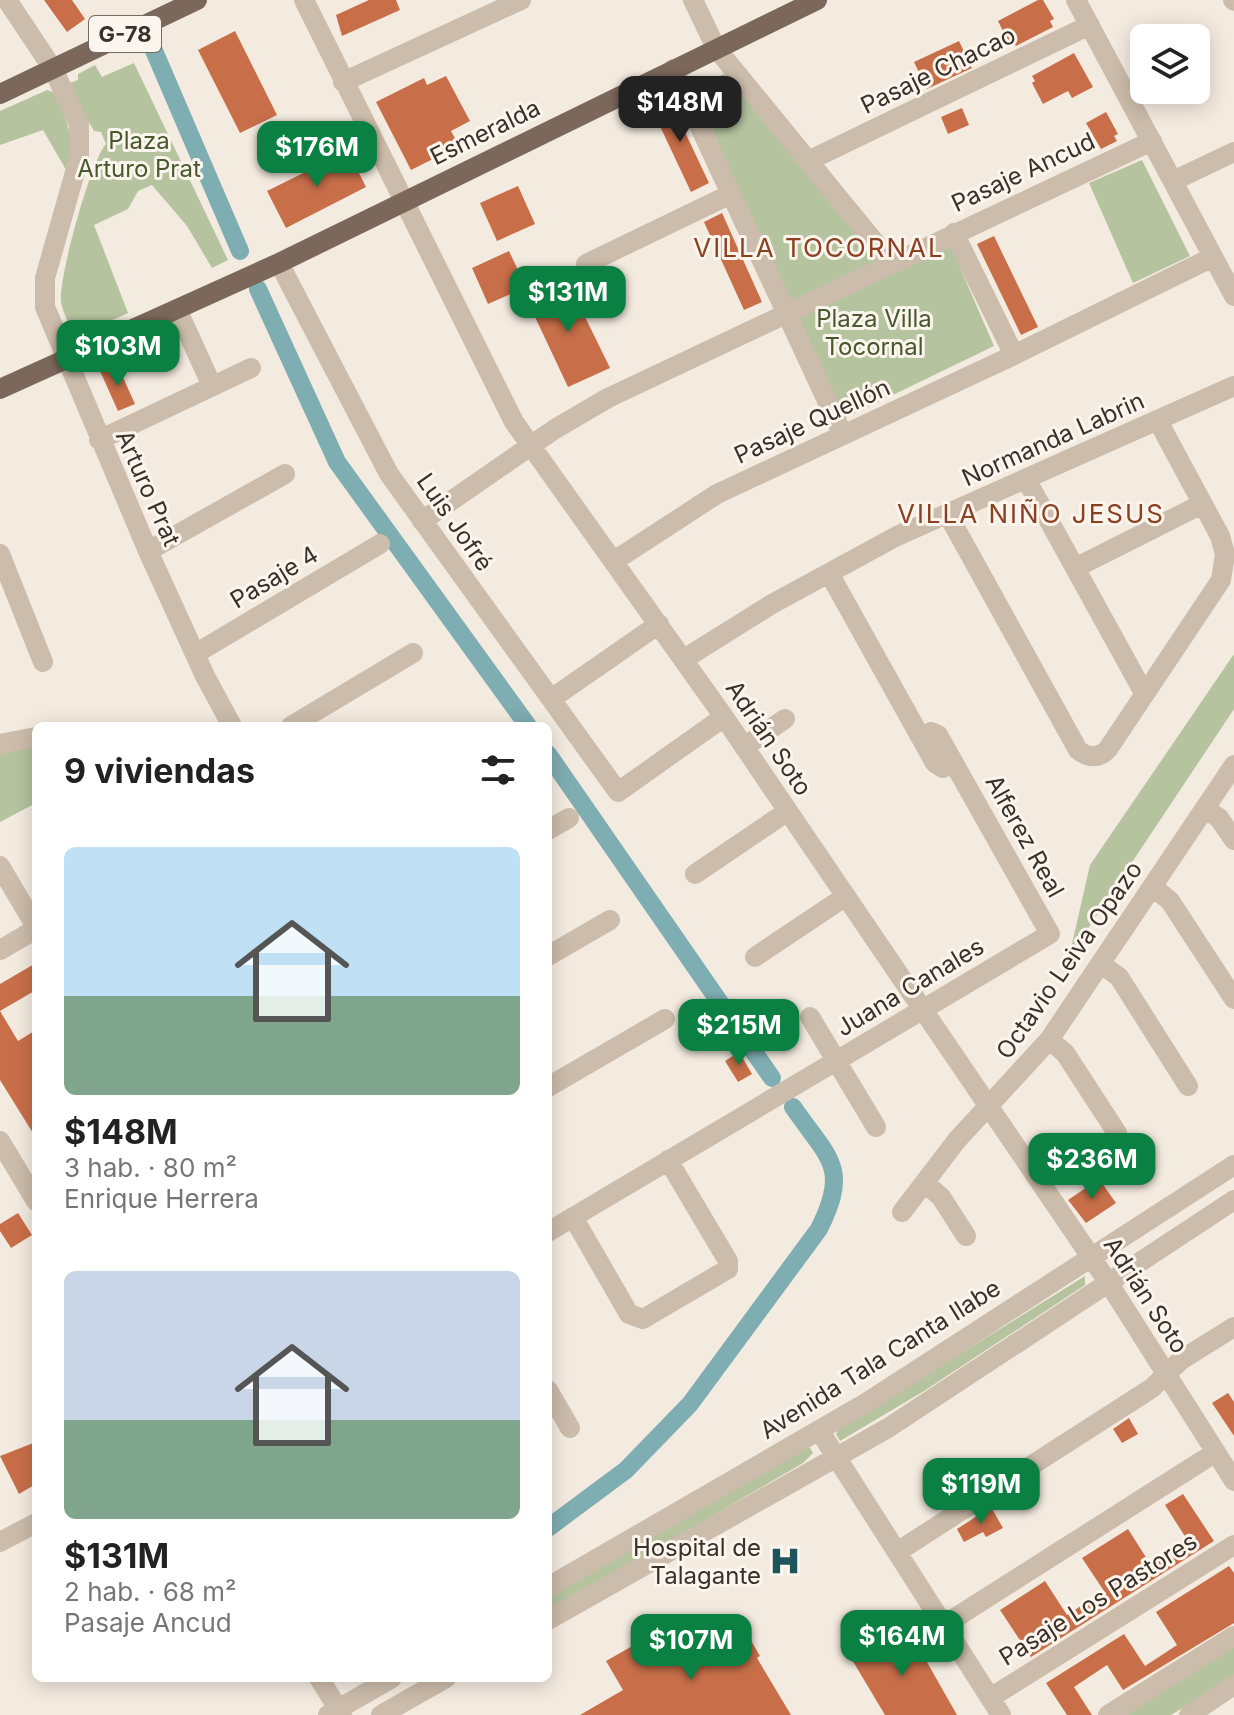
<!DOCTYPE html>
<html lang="es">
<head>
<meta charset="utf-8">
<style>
	body { margin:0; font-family:Inter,sans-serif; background:#f2f2f2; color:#222; height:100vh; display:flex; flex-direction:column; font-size:30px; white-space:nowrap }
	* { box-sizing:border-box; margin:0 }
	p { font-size:26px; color:#767676 }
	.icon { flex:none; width:44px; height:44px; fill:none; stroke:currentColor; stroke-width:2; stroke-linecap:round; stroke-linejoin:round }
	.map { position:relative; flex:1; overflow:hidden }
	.sheet { position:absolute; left:32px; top:722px; width:520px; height:960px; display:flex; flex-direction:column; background:#fff; border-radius:12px; box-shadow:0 4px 20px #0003 }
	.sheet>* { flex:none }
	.buttons { position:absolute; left:1130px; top:24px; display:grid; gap:16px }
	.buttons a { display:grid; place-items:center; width:80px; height:80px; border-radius:12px; background:#fff; box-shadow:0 4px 20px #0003; font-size:40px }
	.price { position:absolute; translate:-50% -68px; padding:0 18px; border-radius:16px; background:#0b8043; color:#fff; font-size:26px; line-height:52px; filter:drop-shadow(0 2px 4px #0008) }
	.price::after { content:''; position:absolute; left:50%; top:48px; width:24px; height:18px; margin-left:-12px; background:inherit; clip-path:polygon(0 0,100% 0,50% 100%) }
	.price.on { background:#222; color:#fff }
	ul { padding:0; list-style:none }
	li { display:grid; align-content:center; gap:16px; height:424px; padding:0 32px }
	li span { display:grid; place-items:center; height:248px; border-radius:12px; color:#555 }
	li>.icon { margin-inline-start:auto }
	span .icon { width:144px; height:144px; fill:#fffc; stroke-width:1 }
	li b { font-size:34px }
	h2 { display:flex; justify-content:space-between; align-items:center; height:96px; padding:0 32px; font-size:34px }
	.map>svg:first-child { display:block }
</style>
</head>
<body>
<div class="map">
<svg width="1234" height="1715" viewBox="0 0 1234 1715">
	<rect width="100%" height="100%" fill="#f4ebe0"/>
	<!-- green -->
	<path fill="#b5c39f" d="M 134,63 L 228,260 L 212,268 L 187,226 L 152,185 L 138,191 L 128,209 L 94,225 L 128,313 L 74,337 C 70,326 63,313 61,302 C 58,279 91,160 106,144 L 101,132 L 94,131 L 67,84 L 78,80 L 78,74 L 95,65 L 102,77 Z
		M 724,74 L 893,268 L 949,242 L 994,346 L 839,421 L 694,88 Z
		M 47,90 L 53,92 C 70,121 74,142 69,175 L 43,130 L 0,145 L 0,111 Z
		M 1142,160 L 1190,256 L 1133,283 L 1089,183 Z
		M 1234,654 L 1234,709 L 1069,957 L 1090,865 Z
		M 36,746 L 36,803 L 0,822 L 0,751 Z
		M 1085,1276 L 1085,1285 L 924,1391 L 840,1441 L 836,1434 L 839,1429 Z
		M 808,1445 L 813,1453 L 803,1463 L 548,1612 L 548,1595 Z
		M 1234,1643 L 1234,1676 L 1171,1715 L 1121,1715 Z"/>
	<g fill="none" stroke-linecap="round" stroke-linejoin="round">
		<!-- canal -->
		<path stroke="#7eadb2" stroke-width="18" d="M 149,39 L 240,251
			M 258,289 L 337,462 L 528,726
			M 548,754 L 772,1078
			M 548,1528 L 626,1470 L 690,1404 L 819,1229 C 850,1167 829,1159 793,1107"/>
	</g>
	<!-- building -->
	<path fill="#c86f49" d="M 44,0 L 72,0 L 85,19 L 67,32 Z
		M 369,0 L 396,0 L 400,10 L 342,36 L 336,15 Z
		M 1038,0 L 1043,0 L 1054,19 L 1050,21 L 1053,27 L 1016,46 L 1012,41 L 1009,43 L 998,21 Z
		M 235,31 L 277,115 L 240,133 L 198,50 Z
		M 959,41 L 972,68 L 927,89 L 914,62 Z
		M 1074,53 L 1093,87 L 1072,98 L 1068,91 L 1043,104 L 1032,83 L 1035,81 L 1032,76 Z
		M 446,76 L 470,121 L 451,131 L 459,146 L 411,170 L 376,102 L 424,78 L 427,85 Z
		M 668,96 L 709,183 L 691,192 L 650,105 Z
		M 962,108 L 969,125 L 948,134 L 941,117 Z
		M 1106,112 L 1118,134 L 1114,136 L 1117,141 L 1101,149 L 1086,123 Z
		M 348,151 L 366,187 L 286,228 L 267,191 Z
		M 518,186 L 535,224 L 497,241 L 480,203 Z
		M 722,213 L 762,302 L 744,310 L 704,222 Z
		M 994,236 L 1038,327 L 1021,335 L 977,244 Z
		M 509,251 L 526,287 L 488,304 L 472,268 Z
		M 567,280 L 610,368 L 568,387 L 527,300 Z
		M 117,364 L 135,404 L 118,411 L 100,371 Z
		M 36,963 L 36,990 L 0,1011 L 0,984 Z
		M 0,1011 L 18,1041 L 36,1030 L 36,1138 L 0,1080 Z
		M 739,1052 L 752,1074 L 738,1082 L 725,1061 Z
		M 1099,1179 L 1116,1203 L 1086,1223 L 1068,1200 Z
		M 18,1213 L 32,1235 L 11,1248 L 0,1231 L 0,1224 Z
		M 1228,1393 L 1234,1402 L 1234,1436 L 1212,1403 Z
		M 1129,1418 L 1138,1434 L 1122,1443 L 1113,1429 Z
		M 36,1442 L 36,1484 L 19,1494 L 0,1456 Z
		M 966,1464 L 977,1481 L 959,1493 L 948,1476 Z
		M 1183,1494 L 1214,1541 L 1031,1657 L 1000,1610 L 1045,1581 L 1067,1615 L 1104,1591 L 1082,1558 L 1128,1529 L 1149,1562 L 1186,1538 L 1165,1505 Z
		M 991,1507 L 1003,1528 L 986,1537 L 983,1532 L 964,1542 L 957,1529 Z
		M 1229,1566 L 1234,1573 L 1234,1623 L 1123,1690 L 1107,1665 L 1074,1687 L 1092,1715 L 1067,1715 L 1046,1683 L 1124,1634 L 1145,1666 L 1177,1645 L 1156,1612 Z
		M 907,1627 L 957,1715 L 885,1715 L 851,1658 Z
		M 657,1632 L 676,1664 L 724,1636 L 731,1648 L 749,1637 L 760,1656 L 757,1658 L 791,1715 L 580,1715 L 623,1690 L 606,1661 Z"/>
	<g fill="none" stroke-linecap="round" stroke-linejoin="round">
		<!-- minor -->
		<path stroke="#ccbcab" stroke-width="20" d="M 7,0 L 53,69 L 79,124 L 79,158 L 45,278 L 45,307 L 148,551 L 205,676 L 232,726
			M 304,0 L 514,422 L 724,717 L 1108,1282 L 1234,1481
			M 693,0 L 716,48 L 891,262
			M 1076,0 L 1234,296
			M 1233,0 L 1234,1
			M 673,69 L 843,435
			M 343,82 L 521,0
			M 808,161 L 1090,25
			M 1173,181 L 1234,152
			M 954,233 L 1014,355
			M 279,263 L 389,474 L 618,792 L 724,717
			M 586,264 L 731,194
			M 177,309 L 212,386
			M 99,440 L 251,368
			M 1026,479 L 1144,693
			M 947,513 L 1078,750 C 1088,758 1099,759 1108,749 L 1221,580 L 1225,554 L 1220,536 L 1158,421
			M 422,521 L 555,429 L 608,398 L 1152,141
			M 148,551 L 285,474
			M 0,554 L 43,662
			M 614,561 L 717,494 L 1014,355 L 1213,257
			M 1075,568 L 1202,504
			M 829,573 L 935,763 L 943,768 L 954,763
			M 195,654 L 380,544
			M 684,659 L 772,604 L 897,536 L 1234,386
			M 551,699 L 659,624
			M 291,726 L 413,653
			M 0,744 L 36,737
			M 744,747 L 785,719
			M 1205,809 L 1219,818 L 1234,840
			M 548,830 L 569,818
			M 0,866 L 36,927
			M 695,874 L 788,811
			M 1153,887 L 1170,901 L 1234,999
			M 0,950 L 36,929
			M 548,956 L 610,920
			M 755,957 L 846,896
			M 1101,964 L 1119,977 L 1188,1086
			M 810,1017 L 876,1127
			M 1049,1040 L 1065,1053 L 1117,1133
			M 548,1087 L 665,1019
			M 0,1141 L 36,1201
			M 925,1183 L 941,1197 L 966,1236
			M 902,1212 L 957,1140 L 1049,1040 L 1234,765
			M 573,1217 L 629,1314 L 643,1319 L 728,1269 L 728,1261 L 668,1160
			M 548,1232 L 1050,934 L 938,735 L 931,732 L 921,738
			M 548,1390 L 570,1428
			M 819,1430 L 1001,1715
			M 0,1542 L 36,1523
			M 897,1552 L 1152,1388 L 1181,1360 L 1234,1327
			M 548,1587 L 866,1403 L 1234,1165
			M 548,1620 L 888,1428 L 1234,1200
			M 944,1625 L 1216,1452
			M 319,1678 L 342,1715
			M 990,1698 L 1234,1545
			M 328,1715 L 392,1678
			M 381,1715 L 446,1678
			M 1108,1715 L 1234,1636
			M 1189,1715 L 1234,1685"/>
		<!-- major -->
		<path stroke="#7c685b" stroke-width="20" d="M 0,94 L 197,0
			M 0,389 L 279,263 L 817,0"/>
	</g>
	<!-- icons -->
	<defs>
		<symbol id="hospital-bare" viewBox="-9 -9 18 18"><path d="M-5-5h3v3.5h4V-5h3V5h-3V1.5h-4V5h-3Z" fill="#1e555d" stroke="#fbf5ed" stroke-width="2.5" paint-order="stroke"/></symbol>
	</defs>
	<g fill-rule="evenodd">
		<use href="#hospital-bare" x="763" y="1539" width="44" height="44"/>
	</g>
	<g text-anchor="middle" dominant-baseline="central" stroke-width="6" stroke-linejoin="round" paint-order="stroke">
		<!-- shield labels -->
		<rect fill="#fbf5ed" stroke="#746b64" stroke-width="2" x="89" y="16" width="72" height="36" rx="6"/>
		<g font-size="22" font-weight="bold" fill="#3a302a">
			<text x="125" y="34">G-78</text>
		</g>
		<!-- street labels -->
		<g font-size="24" fill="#3a302a" stroke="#fbf5ed">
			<text transform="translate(938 70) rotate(-26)">Pasaje Chacao</text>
			<text transform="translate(485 132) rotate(-26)">Esmeralda</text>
			<text transform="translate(1023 172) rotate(-25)">Pasaje Ancud</text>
			<text transform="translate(812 421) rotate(-25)">Pasaje Quellón</text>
			<text transform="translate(1053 439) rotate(-24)">Normanda Labrin</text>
			<text transform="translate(148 488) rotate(66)">Arturo Prat</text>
			<text transform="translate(455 522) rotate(55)">Luis Jofré</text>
			<text transform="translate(274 577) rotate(-31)">Pasaje 4</text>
			<text transform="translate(769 738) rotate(56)">Adrián Soto</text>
			<text transform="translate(1025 836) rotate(61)">Alferez Real</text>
			<text transform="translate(1069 960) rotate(-55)">Octavio Leiva Opazo</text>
			<text transform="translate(910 987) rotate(-31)">Juana Canales</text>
			<text transform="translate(1146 1295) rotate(57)">Adrián Soto</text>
			<text transform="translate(880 1359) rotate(-32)">Avenida Tala Canta Ilabe</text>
			<text transform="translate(1098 1599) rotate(-32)">Pasaje Los Pastores</text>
		</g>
		<!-- park labels -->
		<g font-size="24" fill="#47592d" stroke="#fbf5ed">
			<text x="139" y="140">Plaza<tspan x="139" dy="28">Arturo Prat</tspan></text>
			<text x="874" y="318">Plaza Villa<tspan x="874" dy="28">Tocornal</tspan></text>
		</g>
		<!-- poi labels -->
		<g font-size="24" fill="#3a302a" stroke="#fbf5ed" text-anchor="end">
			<text x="761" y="1547">Hospital de<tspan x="761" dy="28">Talagante</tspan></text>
		</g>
		<!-- neighbourhood labels -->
		<g font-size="26" letter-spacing="2" fill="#8b4021" stroke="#fbf5ed">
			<text x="819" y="247">VILLA TOCORNAL</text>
			<text x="1031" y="513">VILLA NIÑO JESUS</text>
		</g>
	</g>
</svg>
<div class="buttons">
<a><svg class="icon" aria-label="layers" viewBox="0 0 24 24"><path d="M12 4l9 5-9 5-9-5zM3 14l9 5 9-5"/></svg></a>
</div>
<b class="price on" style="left:680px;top:144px">$148M</b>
<b class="price" style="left:317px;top:189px">$176M</b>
<b class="price" style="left:568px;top:334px">$131M</b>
<b class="price" style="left:118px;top:388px">$103M</b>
<b class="price" style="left:739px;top:1067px">$215M</b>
<b class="price" style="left:1092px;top:1201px">$236M</b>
<b class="price" style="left:981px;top:1526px">$119M</b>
<b class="price" style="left:902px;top:1678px">$164M</b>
<b class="price" style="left:691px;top:1682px">$107M</b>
<section class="sheet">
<h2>9 viviendas<svg class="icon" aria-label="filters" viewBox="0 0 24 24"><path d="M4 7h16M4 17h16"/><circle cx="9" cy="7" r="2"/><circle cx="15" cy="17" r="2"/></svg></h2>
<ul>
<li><span style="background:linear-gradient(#bfe0f5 60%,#7fa58c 0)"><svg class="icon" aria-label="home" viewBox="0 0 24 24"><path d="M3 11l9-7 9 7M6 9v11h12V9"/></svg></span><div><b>$148M</b><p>3 hab. · 80 m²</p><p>Enrique Herrera</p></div></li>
<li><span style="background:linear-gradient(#c9d6e8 60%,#7fa58c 0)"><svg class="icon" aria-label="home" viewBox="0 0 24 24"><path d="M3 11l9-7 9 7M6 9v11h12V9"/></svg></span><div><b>$131M</b><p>2 hab. · 68 m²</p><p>Pasaje Ancud</p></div></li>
</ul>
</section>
</div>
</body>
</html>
